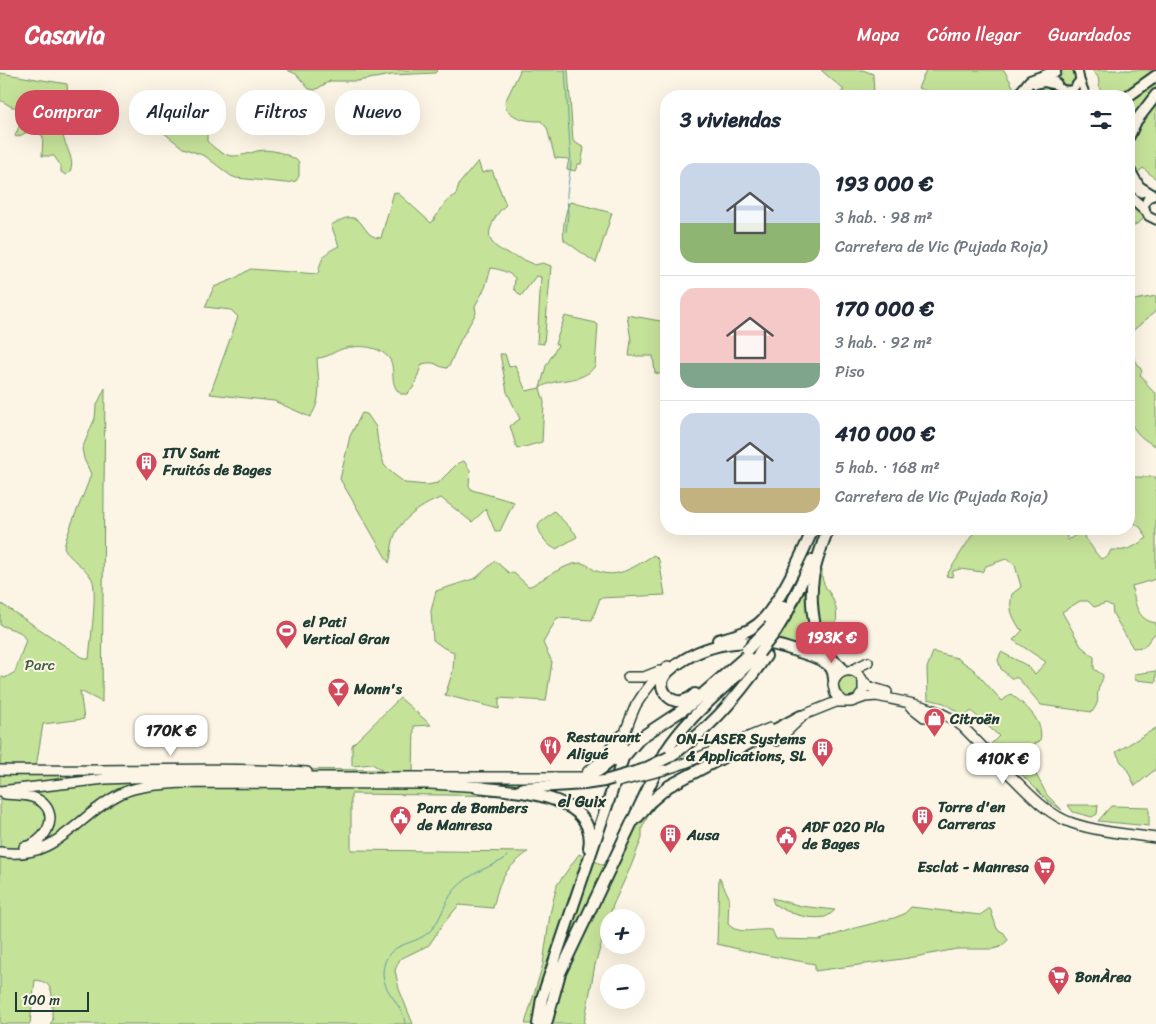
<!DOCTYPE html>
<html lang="es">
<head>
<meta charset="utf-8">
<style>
	body { margin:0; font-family:Sriracha,sans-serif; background:#f2f2f3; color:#1f2937; height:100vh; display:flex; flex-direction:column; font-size:19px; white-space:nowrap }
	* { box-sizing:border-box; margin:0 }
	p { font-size:16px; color:#747a83 }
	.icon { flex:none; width:28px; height:28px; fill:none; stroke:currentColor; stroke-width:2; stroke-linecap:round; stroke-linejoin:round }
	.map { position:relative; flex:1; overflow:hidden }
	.side { position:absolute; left:660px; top:20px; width:475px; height:445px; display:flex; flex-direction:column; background:#fff; border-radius:20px; box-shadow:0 5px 20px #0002 }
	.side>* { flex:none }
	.top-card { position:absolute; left:15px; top:20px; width:475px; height:45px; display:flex; gap:10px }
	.buttons { position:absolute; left:600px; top:839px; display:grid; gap:10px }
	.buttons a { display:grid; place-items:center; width:45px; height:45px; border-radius:50%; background:#fff; box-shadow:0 5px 20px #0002; font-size:25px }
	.scale { position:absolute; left:15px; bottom:12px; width:74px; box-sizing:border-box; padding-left:5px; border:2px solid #1f3d34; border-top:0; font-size:14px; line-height:18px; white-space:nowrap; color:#1f3d34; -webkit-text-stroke:4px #fcf5e5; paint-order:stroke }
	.price { position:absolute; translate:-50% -42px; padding:0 11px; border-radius:10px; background:#fff; color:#222; font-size:16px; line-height:32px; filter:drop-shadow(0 1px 2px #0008) }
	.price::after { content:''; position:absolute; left:50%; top:30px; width:15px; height:11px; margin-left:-8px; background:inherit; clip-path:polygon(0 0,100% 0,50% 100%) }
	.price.current { background:#d1495b; color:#fff }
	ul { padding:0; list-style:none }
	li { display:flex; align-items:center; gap:15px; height:125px; padding:0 20px }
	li+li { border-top:1px solid #e0e1e3 }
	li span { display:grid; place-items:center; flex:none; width:140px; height:100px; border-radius:15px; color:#555 }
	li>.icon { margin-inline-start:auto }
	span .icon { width:60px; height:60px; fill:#fffc; stroke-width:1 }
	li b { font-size:21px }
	h2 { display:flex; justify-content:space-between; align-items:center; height:60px; padding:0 20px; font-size:21px }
	.chip { padding:0 18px; border-radius:20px; background:#fff; box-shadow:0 5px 20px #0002; font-size:18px; line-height:45px }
	.chip.current { background:#d1495b; color:#fff }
	header { display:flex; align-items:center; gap:30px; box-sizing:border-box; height:70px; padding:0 25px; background:#d1495b; color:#fff }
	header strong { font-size:24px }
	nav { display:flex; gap:28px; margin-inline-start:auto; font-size:18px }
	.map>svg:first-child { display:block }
</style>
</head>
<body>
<header>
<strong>Casavia</strong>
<nav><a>Mapa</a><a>Cómo llegar</a><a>Guardados</a></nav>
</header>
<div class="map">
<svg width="1156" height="954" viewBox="0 0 1156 954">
	<rect width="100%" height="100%" fill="#fcf5e5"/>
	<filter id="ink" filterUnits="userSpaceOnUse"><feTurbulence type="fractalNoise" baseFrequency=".02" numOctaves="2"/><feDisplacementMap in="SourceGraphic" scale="10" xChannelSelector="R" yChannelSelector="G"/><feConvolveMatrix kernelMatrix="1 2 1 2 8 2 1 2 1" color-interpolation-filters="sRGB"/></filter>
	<g filter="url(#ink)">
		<!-- green -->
		<path fill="#c5e299" stroke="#729066" d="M1060 7a8 8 0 1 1 16 0a8 8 0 1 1-16 0Z
			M 287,0 L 438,0 L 435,3 L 392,5 L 357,11 L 330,11 L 315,20 L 309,19 L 296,4 Z
			M 519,0 L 568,0 L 573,71 L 584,78 L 581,94 L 578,94 L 575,101 L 567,99 L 569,89 L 555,88 L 547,58 L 541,51 C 528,51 516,50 506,39 L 505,32 L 520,1 Z
			M 821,0 L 863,0 L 873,4 L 874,26 L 836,26 L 844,20 Z
			M 926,0 L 1004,0 L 1015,20 L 1011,26 L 937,26 L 918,18 Z
			M 1092,0 L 1156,0 L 1156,109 L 1143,98 L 1132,108 L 1129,100 L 1129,26 L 1101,26 L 1098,7 Z
			M 0,3 L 67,14 L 69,38 L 12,37 L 0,30 Z
			M 1035,16 L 1051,16 L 1061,24 L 1076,26 L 1027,26 L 1028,22 Z
			M 28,46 L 58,53 L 67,60 L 63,66 C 66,78 79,97 66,105 L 61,102 L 61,96 L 54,86 L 42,86 L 43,67 L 38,62 L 32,60 L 17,67 L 15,66 L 21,52 Z
			M 178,49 L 195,51 L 212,49 L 218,52 L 207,65 L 207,71 C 214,78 223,86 234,86 C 242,86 250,83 257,81 C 271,78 289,84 299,92 L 299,106 L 296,111 L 286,113 L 236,108 L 231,106 L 205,86 L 183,78 L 164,63 L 167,50 Z
			M 478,91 L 482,103 L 492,100 L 506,135 C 499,141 494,148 491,157 C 481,181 521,186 535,195 L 543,193 L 551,196 L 544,274 L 537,273 L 541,207 L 536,206 L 521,226 L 514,219 L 515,208 C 509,202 499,199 491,198 L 485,218 L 475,236 L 476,243 L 460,271 L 450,294 L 447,298 C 435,297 438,290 422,294 L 413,318 L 407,324 L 401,324 C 387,314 398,296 387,286 C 376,275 356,275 342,279 C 333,282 327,288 317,288 C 318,309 323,330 310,347 L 274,331 L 210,324 L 238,247 L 231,240 L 205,237 L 214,217 L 234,209 L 250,199 L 318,204 C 321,188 324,183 339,176 L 331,155 C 337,152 346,146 353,148 C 365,150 364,168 381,168 L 394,122 L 399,124 L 431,153 L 433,151 L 445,133 L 456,124 L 459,114 Z
			M 1129,131 L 1142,140 L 1144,148 L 1140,152 L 1129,158 Z
			M 571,132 L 612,143 L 596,193 L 564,170 C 562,159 565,144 569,133 Z
			M 1156,226 L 1156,241 L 1129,264 L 1129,231 Z
			M 627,245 L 666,252 L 666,305 L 655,303 L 653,286 L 629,286 L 631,270 Z
			M 565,246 L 596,253 L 598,255 L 595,296 C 582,315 557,306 540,318 L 544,332 L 542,372 L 517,379 L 510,356 L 520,349 L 507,322 L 500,284 L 505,284 L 509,297 L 515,295 L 526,321 L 540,318 L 546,296 L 558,275 L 555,274 Z
			M 1129,280 L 1142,301 L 1140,305 C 1148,310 1145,317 1156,323 L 1156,376 C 1144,371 1133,361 1129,348 Z
			M 105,318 L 102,632 L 80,621 L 84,649 L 43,654 L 36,697 L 382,700 L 372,694 L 352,696 L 352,675 L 400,628 L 431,655 L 414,656 L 413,703 L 529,705 L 529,726 L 351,724 L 351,780 L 528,782 C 503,801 500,808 493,838 L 459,835 L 443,854 L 429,875 L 400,889 L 395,900 L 399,919 L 413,954 L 50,954 L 53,950 C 49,934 60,912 35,910 L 30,954 L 0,954 L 0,697 L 2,672 L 0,670 L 0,606 L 5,608 L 15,602 L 26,570 L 20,562 L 0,555 L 0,533 L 82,587 L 89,589 C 90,574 98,520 92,509 C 85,496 70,491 64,477 C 70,453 83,429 91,404 L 84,389 L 82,379 L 95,348 L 96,337 Z
			M 362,343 L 367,344 L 376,357 L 378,373 L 384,395 L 392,403 L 405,413 L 427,415 L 438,413 L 458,393 L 464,391 L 470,400 L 469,416 L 472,420 L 514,432 L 500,461 L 495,461 L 486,439 L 472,452 L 441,428 C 425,433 401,449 395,465 C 391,474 392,484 389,493 L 340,409 L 350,366 Z
			M 1129,407 L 1156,407 L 1156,509 L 1132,516 C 1135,532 1136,550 1156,553 L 1156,562 L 1144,577 L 1133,578 L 1113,544 L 1112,536 L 1106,533 L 1094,537 L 1088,531 L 1080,531 L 1062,542 L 1081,576 L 1094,587 L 1094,599 L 1103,605 C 1103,611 1101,611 1099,617 C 1095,628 1102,629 1092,642 L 1041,635 L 1018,608 L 1011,608 L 1001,599 L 998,590 L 1001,582 L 1026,595 L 1035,604 L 1046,592 L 1013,570 L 1023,560 L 1020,559 C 1011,544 1009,540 1012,524 L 1021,517 L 1015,495 L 1006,489 L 986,496 L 982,502 L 960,499 L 953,501 L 952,507 L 946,506 L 976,459 L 1064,459 L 1068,470 L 1079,463 L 1078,459 L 1089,459 L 1084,467 C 1091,474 1094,482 1101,489 L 1108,486 L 1111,480 C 1128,482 1133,477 1147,468 L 1141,458 L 1129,449 Z
			M 554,441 L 575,463 L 577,467 L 556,479 C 547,476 541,466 538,457 L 540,452 Z
			M 654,485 L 659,490 L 665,525 L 600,528 L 592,550 L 557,548 L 543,573 L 552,592 L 546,631 L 499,628 L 499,639 L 445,625 L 453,601 L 454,582 L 444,578 L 433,570 L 431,541 L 436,521 L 476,508 L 495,491 L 509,503 L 514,503 L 528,516 L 531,516 C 543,509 566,493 580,493 C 587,493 591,499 597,501 C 619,510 636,495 654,485 Z
			M 822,500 C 821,517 829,518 834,532 C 840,546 834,565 832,579 L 825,575 C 820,561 813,529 816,515 C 817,510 820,504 822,500 Z
			M 809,511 L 824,586 L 779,569 L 795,542 Z
			M 933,582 L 957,588 L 973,599 L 1002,631 L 1011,624 C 1025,635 1045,651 1040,671 L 1023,680 L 1047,725 L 1062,740 L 1047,730 L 991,674 L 999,666 L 971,641 L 965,647 L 944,633 L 928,629 L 927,598 Z
			M 1156,601 L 1156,612 L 1135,610 L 1135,604 Z
			M838 617a11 11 0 1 1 22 0a11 11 0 1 1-22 0Z
			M 1156,658 L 1156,699 L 1135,716 L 1125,695 L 1121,692 L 1116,682 Z
			M 672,721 L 655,737 L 648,746 L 642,758 L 642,768 L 631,796 L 613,835 L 595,895 L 584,954 L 525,954 L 543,894 L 550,844 L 557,815 L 579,784 L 614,800 C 624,779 647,725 672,721 Z
			M 1068,735 L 1098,735 L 1097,744 L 1092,747 L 1073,742 Z
			M 1111,736 L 1149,737 L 1149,756 L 1098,751 Z
			M 719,807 L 729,827 L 728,854 C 738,866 758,858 772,860 L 776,869 L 820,870 L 855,858 L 894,848 L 904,844 L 911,837 L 980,845 L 990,838 L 997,859 L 1004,863 L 1008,870 L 1000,877 L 994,879 L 957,879 L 909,888 L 815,901 L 815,894 L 760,884 L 717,874 Z
			M 772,828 L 801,836 L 835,840 C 832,843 828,846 825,847 C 808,850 787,843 774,834 Z"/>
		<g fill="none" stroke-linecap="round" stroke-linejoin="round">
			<!-- stream -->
			<path stroke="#629ba5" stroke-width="1" d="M 565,0 L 571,93 L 567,124 L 568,144 L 566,162
				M 405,954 C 404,935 382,922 383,902 C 386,870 411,878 429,862 C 439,853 443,838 450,826 C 462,807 484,799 503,790 L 507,786"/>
			<defs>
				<path id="minor" d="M 1080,10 L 1086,26
					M 1054,11 C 1058,19 1065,22 1073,19 L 1080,10 L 1078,0
					M 1129,114 L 1141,123
					M 1156,124 L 1147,129 L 1144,137 L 1148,146 L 1156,150"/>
				<path id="major" d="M 850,601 L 868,592
					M 628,607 L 644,607 L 659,601
					M 863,611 L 870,617 L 887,622
					M 843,631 L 835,624 L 833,614 C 838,598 856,596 863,611 L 863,622 L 857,630
					M 910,636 L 924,647
					M 796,648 L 836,632 L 851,632 L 865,627 L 877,626 C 908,633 938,636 963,657 C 978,672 993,688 1009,704 C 1028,722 1046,744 1072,753 C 1099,762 1128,764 1156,768
					M 777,671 L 800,649
					M 0,700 C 102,702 204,696 307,702
					M 664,700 L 685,693 L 770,658
					M 585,707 L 588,701 L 606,687 L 614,672 L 623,664
					M 176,713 L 430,714 L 483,717
					M 0,721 L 105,709 L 157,707 L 585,707 C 621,698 622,663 636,635 C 645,620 655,608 668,596
					M 5,724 C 18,725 33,724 43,733 C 60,749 43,774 24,777
					M 0,782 C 56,792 77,745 120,724 C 138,715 161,715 180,713"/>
				<path id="highway" d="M 1036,13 L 1044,11 L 1056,14
					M 1018,26 L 1030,11 L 1055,2
					M 1128,26 L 1156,6
					M 1129,66 L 1136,51 L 1156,25
					M 1129,100 L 1139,117 L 1152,125
					M 1129,126 L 1144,139
					M 828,459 C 814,496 807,516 815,556 C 817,565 819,574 824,582 C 829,588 836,592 841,597
					M 770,556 L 783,537
					M 776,561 L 787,543 L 812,490
					M 718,570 C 732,566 747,563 758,554 C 777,539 803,482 813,459
					M 695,624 C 691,628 687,630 682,631 C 670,633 659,620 663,609 C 666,602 673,597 679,593 C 712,570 756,567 793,580 C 804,584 824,588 831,598 C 833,601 834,606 834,609
					M 669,687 C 708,662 740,624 766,586
					M 617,691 L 623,669
					M 476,717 C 511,721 599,723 589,778
					M 523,718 L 584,714 L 604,711
					M 638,747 L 649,733 L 669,716 L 801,646
					M 538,954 L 542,928 L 623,688 L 640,668 L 690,635 L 752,581
					M 546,954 L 560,903 L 666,681 C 690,643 729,616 759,583"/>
			</defs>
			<!-- minor casing -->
			<use href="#minor" stroke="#1f3d34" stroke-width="11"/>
			<!-- major casing -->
			<use href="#major" stroke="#1f3d34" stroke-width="12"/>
			<!-- highway casing -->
			<use href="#highway" stroke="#1f3d34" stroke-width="14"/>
			<!-- minor -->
			<use href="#minor" stroke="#fcf5e5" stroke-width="7"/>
			<!-- major -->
			<use href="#major" stroke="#fcf5e5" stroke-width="9"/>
			<!-- highway -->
			<use href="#highway" stroke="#fcf5e5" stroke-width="10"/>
			<defs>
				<path id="major-bridge" d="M 618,712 L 664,700"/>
				<path id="highway-bridge" d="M 747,580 L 770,556
					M 759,583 L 776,561
					M 604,711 L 642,700 L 669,687"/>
			</defs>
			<!-- major-bridge casing -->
			<use href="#major-bridge" stroke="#1f3d34" stroke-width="12" stroke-linecap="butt"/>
			<!-- highway-bridge casing -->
			<use href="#highway-bridge" stroke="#1f3d34" stroke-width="14" stroke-linecap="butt"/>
			<!-- major-bridge -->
			<use href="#major-bridge" stroke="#fcf5e5" stroke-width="9"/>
			<!-- highway-bridge -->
			<use href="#highway-bridge" stroke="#fcf5e5" stroke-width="10"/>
		</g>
	</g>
	<!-- icons -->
	<defs>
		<symbol id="building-pin" viewBox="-11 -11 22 30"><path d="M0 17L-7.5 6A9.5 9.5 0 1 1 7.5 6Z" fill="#d1495b" stroke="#fcf5e5"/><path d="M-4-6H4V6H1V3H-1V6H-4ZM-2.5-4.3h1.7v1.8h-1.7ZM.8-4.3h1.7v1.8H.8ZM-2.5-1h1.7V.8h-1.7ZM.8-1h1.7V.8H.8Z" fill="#fff"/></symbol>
		<symbol id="stadium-pin" viewBox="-11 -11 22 30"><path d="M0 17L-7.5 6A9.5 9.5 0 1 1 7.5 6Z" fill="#d1495b" stroke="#fcf5e5"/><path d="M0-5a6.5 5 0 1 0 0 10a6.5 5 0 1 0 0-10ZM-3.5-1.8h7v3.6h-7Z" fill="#fff"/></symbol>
		<symbol id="bar-pin" viewBox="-11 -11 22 30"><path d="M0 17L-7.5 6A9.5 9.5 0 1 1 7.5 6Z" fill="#d1495b" stroke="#fcf5e5"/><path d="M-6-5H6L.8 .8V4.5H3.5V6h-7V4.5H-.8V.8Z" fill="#fff"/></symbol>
		<symbol id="shop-pin" viewBox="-11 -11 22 30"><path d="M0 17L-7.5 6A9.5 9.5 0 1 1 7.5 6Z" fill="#d1495b" stroke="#fcf5e5"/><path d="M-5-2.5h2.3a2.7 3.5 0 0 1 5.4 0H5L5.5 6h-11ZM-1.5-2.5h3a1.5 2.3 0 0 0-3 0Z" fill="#fff"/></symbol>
		<symbol id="restaurant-pin" viewBox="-11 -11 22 30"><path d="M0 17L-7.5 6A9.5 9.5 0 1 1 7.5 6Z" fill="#d1495b" stroke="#fcf5e5"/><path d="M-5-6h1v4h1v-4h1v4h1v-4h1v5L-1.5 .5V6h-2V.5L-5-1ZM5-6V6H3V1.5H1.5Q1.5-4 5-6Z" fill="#fff"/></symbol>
		<symbol id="civic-pin" viewBox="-11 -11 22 30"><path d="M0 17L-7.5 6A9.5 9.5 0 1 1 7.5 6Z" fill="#d1495b" stroke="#fcf5e5"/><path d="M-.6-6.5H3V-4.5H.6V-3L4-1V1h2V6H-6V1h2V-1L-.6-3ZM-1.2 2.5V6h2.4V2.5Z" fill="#fff"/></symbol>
		<symbol id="supermarket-pin" viewBox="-11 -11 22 30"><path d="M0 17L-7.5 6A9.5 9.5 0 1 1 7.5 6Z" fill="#d1495b" stroke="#fcf5e5"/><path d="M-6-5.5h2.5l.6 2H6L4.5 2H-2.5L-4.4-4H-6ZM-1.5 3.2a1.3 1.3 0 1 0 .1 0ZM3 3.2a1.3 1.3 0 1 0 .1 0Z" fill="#fff"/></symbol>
	</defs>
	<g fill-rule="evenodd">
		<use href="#building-pin" x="134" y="380" width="25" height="34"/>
		<use href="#stadium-pin" x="274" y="548" width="25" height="34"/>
		<use href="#bar-pin" x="326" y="606" width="25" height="34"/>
		<use href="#shop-pin" x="922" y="636" width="25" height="34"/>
		<use href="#restaurant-pin" x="538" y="664" width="25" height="34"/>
		<use href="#building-pin" x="810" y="666" width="25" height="34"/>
		<use href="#building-pin" x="910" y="734" width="25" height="34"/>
		<use href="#civic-pin" x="388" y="734" width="25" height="34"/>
		<use href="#building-pin" x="658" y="752" width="25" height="34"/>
		<use href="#civic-pin" x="774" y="754" width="25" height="34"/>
		<use href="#supermarket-pin" x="1032" y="784" width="25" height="34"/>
		<use href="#supermarket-pin" x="1046" y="894" width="25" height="34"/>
	</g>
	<g text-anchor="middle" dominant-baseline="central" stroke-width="4" stroke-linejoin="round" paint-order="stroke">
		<!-- poi labels -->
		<g font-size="15" font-weight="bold" fill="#1f3d34" stroke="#fcf5e5" text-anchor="start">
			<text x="163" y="383">ITV Sant<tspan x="163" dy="17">Fruitós de Bages</tspan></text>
			<text x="303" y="552">el Pati<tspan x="303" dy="17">Vertical Gran</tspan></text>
			<text x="354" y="619">Monn's</text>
			<text x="950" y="649">Citroën</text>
			<text x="567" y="667">Restaurant<tspan x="567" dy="17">Aligué</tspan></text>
			<text x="806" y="669" text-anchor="end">ON-LASER Systems<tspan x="806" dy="17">&amp; Applications, SL</tspan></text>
			<text x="938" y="737">Torre d'en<tspan x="938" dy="17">Carreras</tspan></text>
			<text x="417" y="738">Parc de Bombers<tspan x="417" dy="17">de Manresa</tspan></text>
			<text x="802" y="757">ADF 020 Pla<tspan x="802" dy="17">de Bages</tspan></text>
			<text x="687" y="765">Ausa</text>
			<text x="1029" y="797" text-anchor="end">Esclat - Manresa</text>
			<text x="1075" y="907">BonÀrea</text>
		</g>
		<!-- park labels -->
		<g font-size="15" fill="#405e48" stroke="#fcf5e5">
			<text x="40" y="595">Parc</text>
		</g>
		<!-- neighbourhood labels -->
		<g font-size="16" font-weight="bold" fill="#1f3d34" stroke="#fcf5e5">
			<text x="582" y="731">el Guix</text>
		</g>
	</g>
</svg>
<div class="buttons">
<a>+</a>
<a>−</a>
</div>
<div class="scale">100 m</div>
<b class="price current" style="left:832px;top:594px">193K €</b>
<b class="price" style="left:171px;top:687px">170K €</b>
<b class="price" style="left:1003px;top:715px">410K €</b>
<div class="top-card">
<a class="chip current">Comprar</a>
<a class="chip">Alquilar</a>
<a class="chip">Filtros</a>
<a class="chip">Nuevo</a>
</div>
<section class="side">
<h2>3 viviendas<svg class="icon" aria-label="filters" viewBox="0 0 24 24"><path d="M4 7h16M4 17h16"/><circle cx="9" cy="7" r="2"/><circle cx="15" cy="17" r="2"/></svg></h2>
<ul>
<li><span style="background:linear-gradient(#c9d6e8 60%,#8fb573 0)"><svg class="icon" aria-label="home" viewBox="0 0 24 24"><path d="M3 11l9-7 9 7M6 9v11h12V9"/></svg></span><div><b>193 000 €</b><p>3 hab. · 98 m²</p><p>Carretera de Vic (Pujada Roja)</p></div></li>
<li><span style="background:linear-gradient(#f6c9c9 75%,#7fa58c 0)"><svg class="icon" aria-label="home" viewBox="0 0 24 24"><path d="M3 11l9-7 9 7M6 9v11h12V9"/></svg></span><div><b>170 000 €</b><p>3 hab. · 92 m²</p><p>Piso</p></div></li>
<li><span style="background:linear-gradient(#c9d6e8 75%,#c2b280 0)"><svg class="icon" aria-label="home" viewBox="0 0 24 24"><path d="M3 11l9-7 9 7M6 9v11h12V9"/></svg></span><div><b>410 000 €</b><p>5 hab. · 168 m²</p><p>Carretera de Vic (Pujada Roja)</p></div></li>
</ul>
</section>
</div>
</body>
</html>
